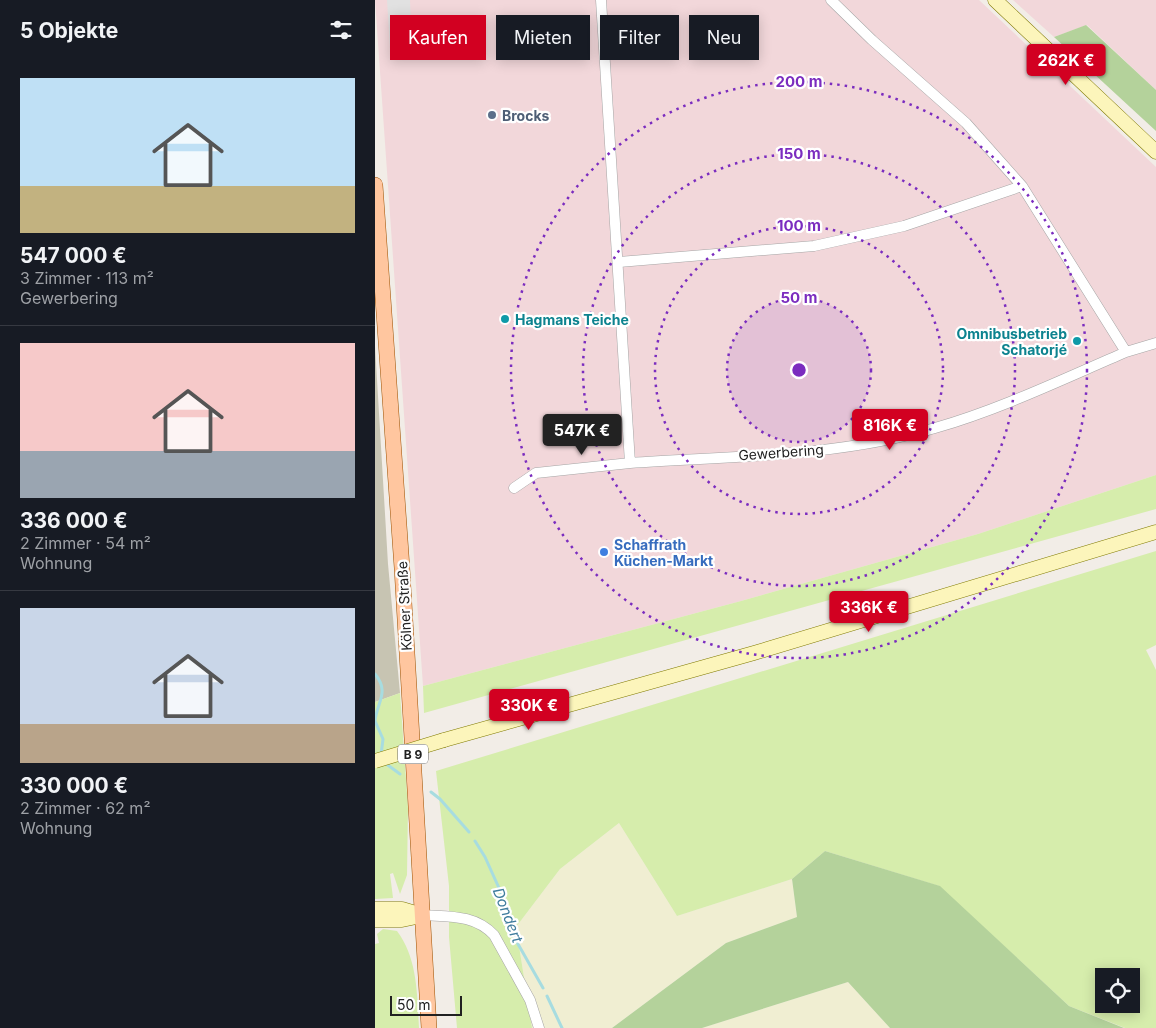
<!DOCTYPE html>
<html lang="de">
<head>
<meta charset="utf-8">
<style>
	body { margin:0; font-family:Inter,sans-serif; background:#242831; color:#f1f3f6; height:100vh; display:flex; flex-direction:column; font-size:19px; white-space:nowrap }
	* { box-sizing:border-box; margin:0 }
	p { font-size:16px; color:#9ea1a6 }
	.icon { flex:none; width:28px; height:28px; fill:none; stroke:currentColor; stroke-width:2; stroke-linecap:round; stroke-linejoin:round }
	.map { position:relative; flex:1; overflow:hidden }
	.drawer { display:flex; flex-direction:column; background:#171b24; width:375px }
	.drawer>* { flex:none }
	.banner { position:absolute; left:15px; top:15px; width:475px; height:45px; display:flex; gap:10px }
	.controls { position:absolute; left:720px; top:968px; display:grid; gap:10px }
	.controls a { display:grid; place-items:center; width:45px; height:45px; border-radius:0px; background:#171b24; box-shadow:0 2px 12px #0003; font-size:25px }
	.scale { position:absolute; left:15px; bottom:12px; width:72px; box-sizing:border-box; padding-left:5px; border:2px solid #212121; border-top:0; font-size:14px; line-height:18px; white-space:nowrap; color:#212121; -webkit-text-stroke:4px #fff; paint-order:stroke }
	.price { position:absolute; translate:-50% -42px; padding:0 11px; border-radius:5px; background:#d20021; color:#fff; font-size:16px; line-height:32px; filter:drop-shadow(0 1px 2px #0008) }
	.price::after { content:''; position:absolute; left:50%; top:30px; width:15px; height:11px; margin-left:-8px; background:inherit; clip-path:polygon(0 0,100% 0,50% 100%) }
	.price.active { background:#222; color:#fff }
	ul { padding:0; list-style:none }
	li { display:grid; align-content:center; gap:10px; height:265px; padding:0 20px }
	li+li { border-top:1px solid #363941 }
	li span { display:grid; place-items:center; height:155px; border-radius:0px; color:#555 }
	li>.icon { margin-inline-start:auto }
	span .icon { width:90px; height:90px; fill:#fffc; stroke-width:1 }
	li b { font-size:21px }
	h2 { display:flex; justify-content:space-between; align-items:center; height:60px; padding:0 20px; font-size:21px }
	.pill { padding:0 18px; border-radius:0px; background:#171b24; box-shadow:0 2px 12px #0003; font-size:18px; line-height:45px }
	.pill.active { background:#d20021; color:#fff }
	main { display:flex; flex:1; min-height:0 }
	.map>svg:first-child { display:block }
</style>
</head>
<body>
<main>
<section class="drawer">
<h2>5 Objekte<svg class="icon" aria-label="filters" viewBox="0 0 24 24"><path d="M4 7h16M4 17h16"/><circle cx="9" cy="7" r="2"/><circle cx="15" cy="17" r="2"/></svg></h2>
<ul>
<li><span style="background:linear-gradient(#bfe0f5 70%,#c2b280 0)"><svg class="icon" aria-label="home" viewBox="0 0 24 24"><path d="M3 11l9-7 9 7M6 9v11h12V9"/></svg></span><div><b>547 000 €</b><p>3 Zimmer · 113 m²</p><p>Gewerbering</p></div></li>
<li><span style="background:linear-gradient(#f6c9c9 70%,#9aa5b1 0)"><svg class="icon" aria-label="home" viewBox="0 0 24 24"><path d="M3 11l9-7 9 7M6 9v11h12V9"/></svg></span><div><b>336 000 €</b><p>2 Zimmer · 54 m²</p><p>Wohnung</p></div></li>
<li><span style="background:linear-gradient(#c9d6e8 75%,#b9a48a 0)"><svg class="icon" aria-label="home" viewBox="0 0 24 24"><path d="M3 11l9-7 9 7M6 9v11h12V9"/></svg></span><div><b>330 000 €</b><p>2 Zimmer · 62 m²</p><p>Wohnung</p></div></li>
</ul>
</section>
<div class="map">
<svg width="781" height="1028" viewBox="0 0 781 1028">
	<rect width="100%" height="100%" fill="#f2ede7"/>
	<!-- commercial -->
	<path fill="#f2d7da" d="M 0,0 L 604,0 L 781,167 L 781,475 L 603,534 L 366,601 L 48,686 Z
		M 638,0 L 781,0 L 781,90 L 712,25 L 679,37 Z"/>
	<!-- construction -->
	<path fill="#c7c4b2" d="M 0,346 L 13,564 L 25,693 L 0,702 Z"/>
	<!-- farmland -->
	<path fill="#f0eed2" d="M 244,823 L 302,916 L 417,879 L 422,917 L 351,943 L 237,1028 L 157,1028 L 141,927 L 185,869 Z
		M 473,982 L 515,1028 L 327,1028 Z"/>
	<!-- grass -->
	<path fill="#d6edac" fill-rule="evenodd" d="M 781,475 L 781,509 L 49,713 L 48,686 L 366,601 L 603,534 Z
		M 781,551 L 781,645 L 771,650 L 781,670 L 781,1028 L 750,1028 L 694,1006 L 564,886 L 450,851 L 417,879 L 302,916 L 244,823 L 185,869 L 141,927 L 157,1028 L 82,1028 L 74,937 L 74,886 L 61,771 ZM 729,976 L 756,976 L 756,1004 L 729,1004 Z
		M 25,693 L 33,808 L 32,875 L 25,894 L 18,873 L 15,874 L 18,898 L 0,899 L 0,702 Z
		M 8,929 L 22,931 C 43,959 42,995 44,1028 L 0,1028 L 0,944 L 4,943 L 2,934 Z"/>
	<!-- forest -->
	<path fill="#b4d29b" d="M 711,25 L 781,90 L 781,131 L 679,37 Z
		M 450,851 L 565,886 L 694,1006 L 749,1028 L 515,1028 L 473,982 L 327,1028 L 237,1028 L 351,943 L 422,917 L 417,879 Z"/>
	<!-- parking -->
	<path fill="#e1e1e1" d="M 12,0 L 35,0 L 37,47 L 15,48 Z"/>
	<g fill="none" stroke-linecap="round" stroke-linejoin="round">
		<!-- stream -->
		<path stroke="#a7dce0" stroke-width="3" d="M 0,674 C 15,692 2,702 0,721 L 8,739 L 6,755
			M 10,763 L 25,774
			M 56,792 L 65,799 L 94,832
			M 100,841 L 110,857 L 133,908 L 143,944 L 168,988
			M 172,996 L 187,1028"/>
		<defs>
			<path id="street" d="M 226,0 L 255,463 C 357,456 462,457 560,428 C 626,409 688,379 751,352 L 647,186 L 591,123 L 497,40 L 456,0
				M 244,262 L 439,246 L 529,226 L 647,186
				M 751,352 L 781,343
				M 139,488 L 161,473 L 255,463
				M 47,915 C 74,917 99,914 119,935 L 155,1000 L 164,1028"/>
			<path id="secondary" d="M 620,0 L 781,152
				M 69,740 L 379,653 L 781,532
				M 0,909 L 27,909 L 47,915
				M 0,920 L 27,920 L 46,916"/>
			<path id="primary" d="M 0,185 L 27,568 L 54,1028"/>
		</defs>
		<!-- street casing -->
		<use href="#street" stroke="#a5a5a5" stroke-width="11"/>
		<!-- secondary casing -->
		<use href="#secondary" stroke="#7f7901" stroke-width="15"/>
		<!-- primary casing -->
		<use href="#primary" stroke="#9e5100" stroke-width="16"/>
		<!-- street -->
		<use href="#street" stroke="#fff" stroke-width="10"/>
		<!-- secondary -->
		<use href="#secondary" stroke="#fcf5bb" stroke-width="14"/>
		<!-- primary -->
		<use href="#primary" stroke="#ffc69f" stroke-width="15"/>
		<defs>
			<path id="secondary-bridge" d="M 0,761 L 69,740"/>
		</defs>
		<!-- secondary-bridge casing -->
		<use href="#secondary-bridge" stroke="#7f7901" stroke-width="15" stroke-linecap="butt"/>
		<!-- secondary-bridge -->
		<use href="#secondary-bridge" stroke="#fcf5bb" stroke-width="14"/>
	</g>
	<!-- distance rings -->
	<circle cx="424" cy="370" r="72" fill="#7b2cbf" fill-opacity=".12"/>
	<g fill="none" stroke="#7b2cbf" stroke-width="2.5" stroke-dasharray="2.5 5">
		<circle cx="424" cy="370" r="72"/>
		<circle cx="424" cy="370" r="144"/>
		<circle cx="424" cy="370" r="216"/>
		<circle cx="424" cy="370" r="288"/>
	</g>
	<!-- markers -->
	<circle fill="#5c6f8a" stroke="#fff" stroke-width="2" cx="117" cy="115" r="5"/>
	<g fill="#0f9aa8" stroke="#fff" stroke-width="2">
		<circle cx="130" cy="319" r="5"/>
		<circle cx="702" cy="341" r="5"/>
	</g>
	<circle fill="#3f7fe0" stroke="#fff" stroke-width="2" cx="229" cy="552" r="5"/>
	<g text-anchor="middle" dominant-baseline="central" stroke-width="4.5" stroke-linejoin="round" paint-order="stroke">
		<!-- shield labels -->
		<rect fill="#fff" stroke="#646464" stroke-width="1" x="23" y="744.5" width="30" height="19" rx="4"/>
		<g font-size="12" font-weight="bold" fill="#212121">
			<text x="38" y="754">B 9</text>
		</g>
		<!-- service labels -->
		<g font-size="14" font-weight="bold" fill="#4e5e75" stroke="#fff" text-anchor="start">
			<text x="127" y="115">Brocks</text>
		</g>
		<!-- culture labels -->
		<g font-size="14" font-weight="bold" fill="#0d838f" stroke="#fff" text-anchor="start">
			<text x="140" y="319">Hagmans Teiche</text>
			<text x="692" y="333" text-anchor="end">Omnibusbetrieb<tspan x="692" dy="16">Schatorjé</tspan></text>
		</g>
		<!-- street labels -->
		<g font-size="14" fill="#212121" stroke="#fff">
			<text transform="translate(406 452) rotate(-4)">Gewerbering</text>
			<text transform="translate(29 606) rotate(-93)">Kölner Straße</text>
		</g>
		<!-- shop labels -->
		<g font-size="14" font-weight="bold" fill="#366cbe" stroke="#fff" text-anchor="start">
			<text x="239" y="544">Schaffrath<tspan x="239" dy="16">Küchen-Markt</tspan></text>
		</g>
		<!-- water labels -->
		<g font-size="15" font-style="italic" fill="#407d9d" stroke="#fff">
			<text transform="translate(133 915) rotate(69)">Dondert</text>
		</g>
	</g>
	<circle cx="424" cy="370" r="8" fill="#7b2cbf" stroke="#fff" stroke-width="2.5"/>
	<g font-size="15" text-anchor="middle" font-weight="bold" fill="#7b2cbf" stroke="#fff" stroke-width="4.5" stroke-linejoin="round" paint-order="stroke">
		<text x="424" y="87">200 m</text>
		<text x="424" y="159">150 m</text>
		<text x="424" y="231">100 m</text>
		<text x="424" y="303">50 m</text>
	</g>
</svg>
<div class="controls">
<a><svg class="icon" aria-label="locate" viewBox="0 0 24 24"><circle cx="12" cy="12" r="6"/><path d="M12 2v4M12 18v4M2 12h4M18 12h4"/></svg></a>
</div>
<div class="scale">50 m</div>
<b class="price" style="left:691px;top:86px">262K €</b>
<b class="price" style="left:515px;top:451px">816K €</b>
<b class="price active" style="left:207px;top:456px">547K €</b>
<b class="price" style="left:494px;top:633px">336K €</b>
<b class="price" style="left:154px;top:731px">330K €</b>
<div class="banner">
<a class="pill active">Kaufen</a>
<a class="pill">Mieten</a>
<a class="pill">Filter</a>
<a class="pill">Neu</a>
</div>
</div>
</main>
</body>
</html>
